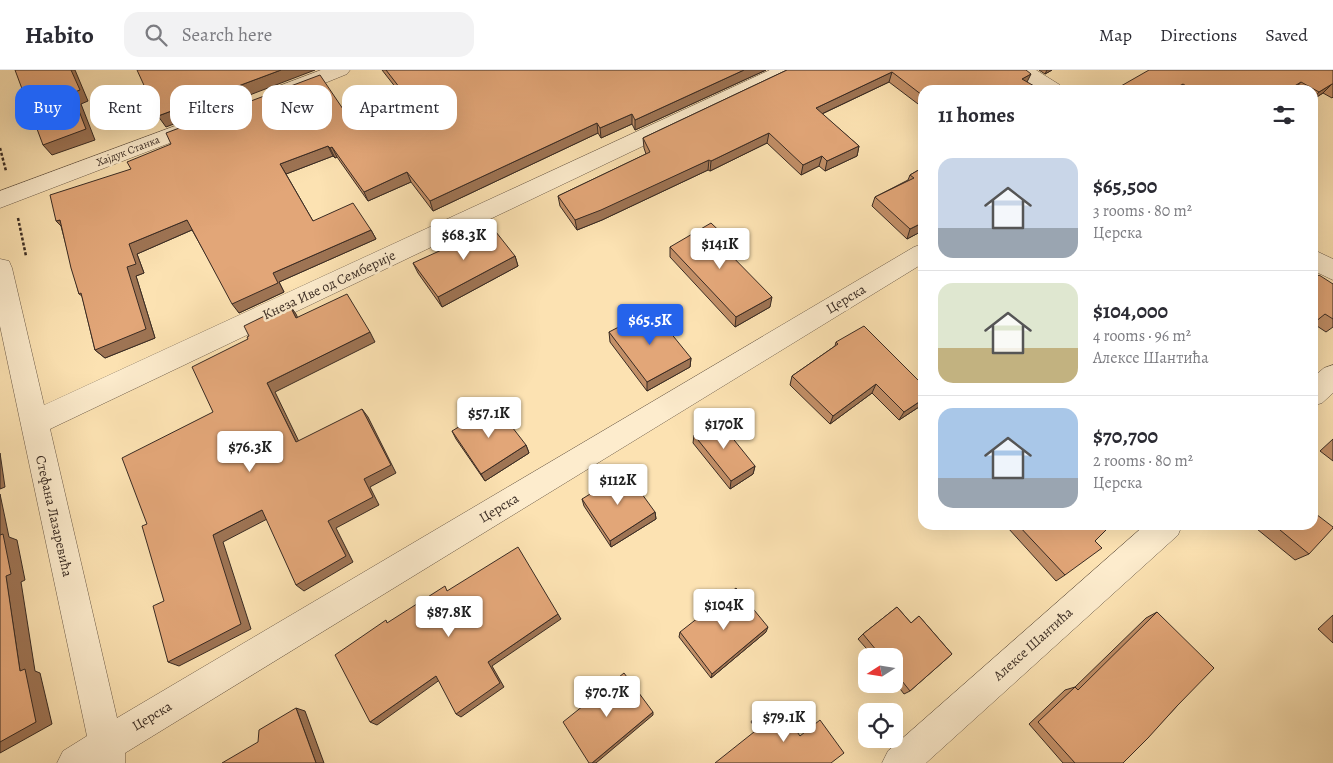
<!DOCTYPE html>
<html lang="en">
<head>
<meta charset="utf-8">
<style>
	body { margin:0; font-family:Alegreya,serif; background:#f2f2f3; color:#2b2b33; height:100vh; display:flex; flex-direction:column; font-size:19px; white-space:nowrap }
	* { box-sizing:border-box; margin:0 }
	p { font-size:16px; color:#7c7c81 }
	.icon { flex:none; width:28px; height:28px; fill:none; stroke:currentColor; stroke-width:2; stroke-linecap:round; stroke-linejoin:round }
	.map { position:relative; flex:1; overflow:hidden }
	.details { position:absolute; left:918px; top:15px; width:400px; height:445px; display:flex; flex-direction:column; background:#fff; border-radius:15px; box-shadow:0 5px 20px #0002 }
	.details>* { flex:none }
	.guide { position:absolute; left:15px; top:15px; width:475px; height:45px; display:flex; gap:10px }
	.needle { width:32px; rotate:258deg }
	.buttons { position:absolute; left:858px; top:578px; display:grid; gap:10px }
	.buttons a { display:grid; place-items:center; width:45px; height:45px; border-radius:10px; background:#fff; box-shadow:0 5px 20px #0002; font-size:25px }
	.price { position:absolute; translate:-50% -42px; padding:0 11px; border-radius:5px; background:#fff; color:#222; font-size:16px; line-height:32px; filter:drop-shadow(0 1px 2px #0008) }
	.price::after { content:''; position:absolute; left:50%; top:30px; width:15px; height:11px; margin-left:-8px; background:inherit; clip-path:polygon(0 0,100% 0,50% 100%) }
	.price.on { background:#2563eb; color:#fff }
	ul { padding:0; list-style:none }
	li { display:flex; align-items:center; gap:15px; height:125px; padding:0 20px }
	li+li { border-top:1px solid #e1e1e2 }
	li span { display:grid; place-items:center; flex:none; width:140px; height:100px; border-radius:15px; color:#555 }
	li>.icon { margin-inline-start:auto }
	span .icon { width:60px; height:60px; fill:#fffc; stroke-width:1 }
	li b { font-size:21px }
	h2 { display:flex; justify-content:space-between; align-items:center; height:60px; padding:0 20px; font-size:21px }
	.chip { padding:0 18px; border-radius:15px; background:#fff; box-shadow:0 5px 20px #0002; font-size:18px; line-height:45px }
	.chip.on { background:#2563eb; color:#fff }
	header { display:flex; align-items:center; gap:30px; box-sizing:border-box; height:70px; padding:0 25px; background:#fff; border-bottom:1px solid #e1e1e2 }
	header strong { font-size:24px }
	nav { display:flex; gap:28px; margin-inline-start:auto; font-size:18px }
	.search { width:350px; height:45px; background:#f2f2f3; display:flex; align-items:center; gap:12px; box-sizing:border-box; padding:0 18px; border-radius:15px; color:#7c7c81; font-size:19px }
	.map>svg:first-child { display:block }
</style>
</head>
<body>
<header>
<strong>Habito</strong>
<div class="search"><svg class="icon" aria-label="search" viewBox="0 0 24 24"><circle cx="10" cy="10" r="6"/><path d="M15 15l6 6"/></svg>Search here</div>
<nav><a>Map</a><a>Directions</a><a>Saved</a></nav>
</header>
<div class="map">
<svg width="1333" height="693" viewBox="0 0 1333 693">
	<rect width="100%" height="100%" fill="#fce2b2"/>
	<filter id="stains"><feTurbulence type="fractalNoise" baseFrequency=".004" numOctaves="4"/><feColorMatrix values="0 0 0 0 .2 0 0 0 0 .09 0 0 0 0 .02 0 0 0 .5 -.17"/></filter>
	<radialGradient id="worn" r=".72"><stop offset=".6" stop-color="#630" stop-opacity="0"/><stop offset="1" stop-color="#630" stop-opacity=".3"/></radialGradient>
	<g fill="none" stroke-linecap="round" stroke-linejoin="round">
		<defs>
			<path id="minor" d="M 321,0 L 350,0 L 347,4 L 293,26 L 286,28 L 279,26 L 276,21 L 279,16 Z
				M 770,0 L 797,0 L 794,4 L 50,359 L 117,648 L 914,177 L 922,174 L 922,194 L 125,683 L 125,693 L 57,693 L 63,681 L 87,666 L 0,256 L 0,189 L 9,191 L 12,198 L 44,335 Z
				M 1012,0 L 1036,0 L 1060,15 L 1063,20 L 1039,20 L 1015,4 Z
				M 202,46 L 209,48 L 213,53 L 209,58 L 0,138 L 0,121 Z
				M 1312,179 L 1333,189 L 1333,210 L 1312,200 Z
				M 1333,295 L 1333,323 L 1322,333 L 1312,336 L 1312,308 L 1324,298 Z
				M 1145,455 L 1182,455 L 1178,465 L 926,693 L 882,693 L 888,681 Z"/>
		</defs>
		<!-- minor casing -->
		<use href="#minor" stroke="#6a5947" stroke-width="1"/>
		<!-- path -->
		<path stroke="#392b23" stroke-width="2.5" stroke-dasharray="3 2" stroke-linecap="butt" d="M 0,78 L 6,101
			M 18,148 L 26,186"/>
		<!-- minor -->
		<use href="#minor" fill="#fdeccd" fill-rule="evenodd"/>
	</g>
	<!-- wall -->
	<path fill="#c28f67" stroke="#392b23" d="M 382,0 L 766,0 L 635,60 L 632,54 L 601,68 L 598,63 L 433,141 L 411,112 L 368,131 L 337,87 L 335,88 L 333,86 L 286,104 L 313,151 L 371,160 L 376,169 L 279,212 L 284,222 L 239,243 L 192,160 L 137,184 L 144,203 L 136,206 L 155,268 L 105,288 L 95,280 L 82,226 L 79,224 L 61,156 L 56,151 L 345,42 L 400,23 Z
		M 787,0 L 1026,0 L 922,20 L 922,37 L 889,12 L 822,44 L 859,76 L 857,86 L 825,101 L 819,96 L 801,105 L 767,73 L 710,101 L 708,100 L 602,150 L 577,160 L 560,136 L 558,126 L 646,84 L 644,78 L 643,68 Z
		M 1039,0 L 1052,0 L 1045,4 Z
		M 1333,0 L 1333,27 L 1332,28 L 1323,23 L 1312,30 L 1312,20 L 1114,20 Z
		M 922,98 L 922,161 L 907,169 L 872,136 L 875,127 L 908,110 L 910,105 Z
		M 730,171 L 729,181 L 728,182 L 770,237 L 735,257 L 670,187 L 670,177 Z
		M 515,186 L 518,196 L 442,237 L 418,203 L 413,193 Z
		M 1312,211 L 1333,214 L 1333,257 L 1326,262 L 1314,254 L 1312,255 Z
		M 609,262 L 691,288 L 690,297 L 647,321 L 610,272 Z
		M 836,272 L 922,314 L 922,335 L 899,350 L 872,323 L 830,354 L 790,315 L 792,306 L 835,276 Z
		M 452,361 L 526,375 L 529,383 L 485,411 L 456,369 Z
		M 694,365 L 755,396 L 753,404 L 730,419 L 693,373 Z
		M 1333,369 L 1333,391 L 1320,381 Z
		M 582,429 L 655,442 L 656,449 L 611,477 L 584,436 Z
		M 1011,455 L 1111,455 L 1095,471 L 1065,505 L 1056,511 L 1008,458 Z
		M 1252,455 L 1312,455 L 1309,484 L 1295,490 Z
		M 897,537 L 911,553 L 919,546 L 952,584 L 910,621 L 904,624 L 894,611 L 894,586 L 873,586 L 858,569 L 863,564 Z
		M 1157,542 L 1177,636 L 1123,693 L 1063,693 L 1029,654 L 1065,620 L 1075,617 L 1146,548 Z
		M 1333,545 L 1333,573 L 1318,559 Z
		M 680,562 L 766,562 L 711,608 L 679,567 Z
		M 753,649 L 800,666 L 844,683 L 757,660 L 751,652 Z"/>
	<!-- shaded-wall -->
	<path fill="#9e7454" stroke="#392b23" d="M 71,0 L 75,0 L 88,31 L 81,34 L 95,70 L 52,85 L 43,75 L 72,23 Z
		M 281,0 L 315,0 L 166,57 L 158,46 Z
		M 744,0 L 766,0 L 635,60 L 635,50 Z
		M 1047,0 L 1052,0 L 1045,4 Z
		M 892,2 L 889,12 L 813,48 L 816,38 Z
		M 1031,4 L 1026,14 L 1022,9 Z
		M 1301,12 L 1294,20 L 1288,20 Z
		M 1183,14 L 1178,20 L 1172,20 Z
		M 1332,14 L 1323,23 L 1312,30 L 1319,22 Z
		M 632,44 L 632,54 L 601,68 L 600,58 Z
		M 597,53 L 598,63 L 433,141 L 430,131 Z
		M 769,63 L 767,73 L 710,101 L 711,91 Z
		M 328,76 L 333,86 L 286,104 L 280,94 Z
		M 859,76 L 857,86 L 825,101 L 827,91 Z
		M 332,77 L 337,87 L 335,88 L 330,78 Z
		M 822,86 L 819,96 L 801,105 L 803,95 Z
		M 709,90 L 708,100 L 602,150 L 577,160 L 575,150 Z
		M 407,102 L 411,112 L 368,131 L 364,122 Z
		M 60,150 L 65,160 L 56,151 Z
		M 187,150 L 194,159 L 137,184 L 144,203 L 136,206 L 155,268 L 105,288 L 95,280 L 129,174 Z
		M 922,153 L 922,161 L 907,169 L 910,159 Z
		M 371,160 L 376,169 L 279,212 L 284,222 L 239,243 L 232,234 L 273,203 Z
		M 730,171 L 729,181 L 721,186 L 722,176 Z
		M 515,186 L 518,196 L 442,237 L 438,227 Z
		M 772,227 L 770,237 L 735,257 L 736,247 Z
		M 289,234 L 296,244 L 302,257 L 296,248 Z
		M 370,262 L 375,272 L 275,322 L 303,380 L 296,372 L 267,313 Z
		M 691,288 L 690,297 L 647,321 L 647,312 Z
		M 876,314 L 872,323 L 830,354 L 833,346 Z
		M 922,330 L 922,335 L 899,350 L 904,342 Z
		M 362,339 L 368,347 L 396,403 L 370,417 L 379,435 L 336,458 L 353,492 L 304,521 L 296,515 L 328,451 L 364,409 Z
		M 526,375 L 529,383 L 485,411 L 481,404 Z
		M 0,383 L 5,417 L 0,419 Z
		M 755,396 L 753,404 L 730,419 L 731,411 Z
		M 0,424 L 9,467 L 17,470 L 25,510 L 21,512 L 35,601 L 40,603 L 52,654 L 0,683 L 0,672 L 20,601 L 0,468 Z
		M 262,440 L 271,447 L 223,472 L 251,559 L 179,596 L 168,592 L 213,465 Z
		M 655,442 L 656,449 L 611,477 L 610,471 Z
		M 558,544 L 561,549 L 492,596 L 504,617 L 461,647 L 456,644 L 488,592 Z
		M 768,557 L 766,562 L 711,608 L 712,604 Z
		M 436,606 L 441,609 L 377,655 L 370,652 Z
		M 296,638 L 305,641 L 324,693 L 316,693 Z
		M 653,642 L 653,645 L 596,693 L 592,693 Z"/>
	<!-- building -->
	<path fill="#e2a678" stroke="#392b23" d="M 15,0 L 71,0 L 80,20 L 72,23 L 86,59 L 43,75 Z
		M 137,0 L 281,0 L 158,46 Z
		M 386,0 L 744,0 L 635,50 L 632,44 L 600,58 L 597,53 L 430,131 L 407,102 L 364,122 L 332,77 L 330,78 L 328,76 L 280,94 L 313,151 L 353,133 L 371,160 L 273,203 L 278,213 L 232,234 L 187,150 L 129,174 L 136,194 L 127,197 L 146,259 L 95,280 L 81,223 L 79,224 L 71,198 L 60,150 L 56,151 L 50,125 L 131,99 L 127,92 L 171,74 L 166,63 L 320,5 L 345,42 L 403,22 Z
		M 787,0 L 1026,0 L 1031,4 L 1022,9 L 1041,20 L 922,20 L 922,25 L 892,2 L 816,38 L 859,76 L 827,91 L 822,86 L 803,95 L 769,63 L 711,91 L 709,90 L 601,140 L 575,150 L 558,126 L 650,82 L 643,68 Z
		M 1149,0 L 1333,0 L 1333,14 L 1332,14 L 1319,22 L 1301,12 L 1288,20 L 1193,20 L 1183,14 L 1172,20 L 1114,20 Z
		M 922,98 L 922,153 L 910,159 L 875,127 L 914,108 L 910,105 Z
		M 711,153 L 730,171 L 722,176 L 772,227 L 736,247 L 670,177 Z
		M 492,157 L 515,186 L 438,227 L 413,193 Z
		M 1319,205 L 1333,214 L 1333,249 L 1325,244 L 1315,252 L 1312,250 L 1312,211 Z
		M 347,224 L 370,262 L 267,313 L 296,372 L 362,339 L 391,395 L 364,409 L 373,427 L 328,451 L 346,486 L 296,515 L 262,440 L 213,465 L 241,554 L 168,592 L 153,536 L 164,531 L 142,456 L 147,454 L 122,388 L 213,342 L 192,297 L 248,269 L 247,267 L 249,266 L 244,256 L 289,234 L 296,248 Z
		M 652,240 L 691,288 L 647,312 L 609,262 Z
		M 864,256 L 922,314 L 922,330 L 904,342 L 876,314 L 833,346 L 792,306 L 838,274 L 836,272 Z
		M 495,335 L 526,375 L 481,404 L 452,361 Z
		M 718,350 L 755,396 L 731,411 L 694,365 Z
		M 626,402 L 655,442 L 610,471 L 582,429 Z
		M 1312,441 L 1333,457 L 1333,458 L 1309,484 L 1274,455 L 1312,455 Z
		M 1018,455 L 1111,455 L 1095,471 L 1102,478 L 1065,505 Z
		M 3,464 L 11,504 L 6,506 L 20,601 L 25,599 L 36,652 L 0,672 L 0,465 Z
		M 518,477 L 558,544 L 488,592 L 500,613 L 456,644 L 436,606 L 370,652 L 335,585 L 386,550 L 387,553 L 445,516 L 447,521 Z
		M 736,518 L 768,557 L 712,604 L 680,562 Z
		M 897,537 L 911,553 L 919,546 L 952,584 L 910,621 L 894,601 L 894,586 L 881,586 L 863,564 Z
		M 1157,542 L 1214,598 L 1177,636 L 1148,668 L 1123,693 L 1075,693 L 1038,652 L 1075,617 L 1078,620 Z
		M 624,603 L 653,642 L 592,693 L 589,693 L 563,652 Z
		M 776,632 L 800,666 L 820,650 L 844,683 L 831,693 L 715,693 L 759,658 L 753,649 Z
		M 296,638 L 316,693 L 222,693 L 258,672 L 259,660 Z"/>
	<g text-anchor="middle" dominant-baseline="central" stroke-width="5" stroke-linejoin="round" paint-order="stroke">
		<!-- far-street labels -->
		<g font-size="11" fill="#392b23" stroke="#fdeccd">
			<text transform="translate(128 81) rotate(-21)">Хајдук Станка</text>
		</g>
		<!-- street labels -->
		<g font-size="14" fill="#392b23" stroke="#fdeccd">
			<text transform="translate(329 215) rotate(-25)">Кнеза Иве од Семберије</text>
			<text transform="translate(846 229) rotate(-31)">Церска</text>
			<text transform="translate(499 438) rotate(-31)">Церска</text>
			<text transform="translate(54 446) rotate(77)">Стефана Лазаревића</text>
			<text transform="translate(1033 574) rotate(-42)">Алексе Шантића</text>
			<text transform="translate(152 646) rotate(-31)">Церска</text>
		</g>
	</g>
	<rect width="100%" height="100%" filter="url(#stains)"/>
	<rect width="100%" height="100%" fill="url(#worn)"/>
</svg>
<div class="buttons">
<a><svg class="needle" viewBox="-14 -14 28 28"><path d="M0-13l5 13h-10z" fill="#e53935"/><path d="M0 13l5-13h-10z" fill="#7c7c81"/></svg></a>
<a><svg class="icon" aria-label="locate" viewBox="0 0 24 24"><circle cx="12" cy="12" r="6"/><path d="M12 2v4M12 18v4M2 12h4M18 12h4"/></svg></a>
</div>
<b class="price" style="left:464px;top:191px">$68.3K</b>
<b class="price" style="left:720px;top:200px">$141K</b>
<b class="price on" style="left:650px;top:276px">$65.5K</b>
<b class="price" style="left:489px;top:369px">$57.1K</b>
<b class="price" style="left:724px;top:380px">$170K</b>
<b class="price" style="left:250px;top:403px">$76.3K</b>
<b class="price" style="left:618px;top:436px">$112K</b>
<b class="price" style="left:724px;top:561px">$104K</b>
<b class="price" style="left:449px;top:568px">$87.8K</b>
<b class="price" style="left:607px;top:648px">$70.7K</b>
<b class="price" style="left:784px;top:673px">$79.1K</b>
<div class="guide">
<a class="chip on">Buy</a>
<a class="chip">Rent</a>
<a class="chip">Filters</a>
<a class="chip">New</a>
<a class="chip">Apartment</a>
</div>
<section class="details">
<h2>11 homes<svg class="icon" aria-label="filters" viewBox="0 0 24 24"><path d="M4 7h16M4 17h16"/><circle cx="9" cy="7" r="2"/><circle cx="15" cy="17" r="2"/></svg></h2>
<ul>
<li><span style="background:linear-gradient(#c9d6e8 70%,#9aa5b1 0)"><svg class="icon" aria-label="home" viewBox="0 0 24 24"><path d="M3 11l9-7 9 7M6 9v11h12V9"/></svg></span><div><b>$65,500</b><p>3 rooms · 80 m²</p><p>Церска</p></div></li>
<li><span style="background:linear-gradient(#dfe7d0 65%,#c2b280 0)"><svg class="icon" aria-label="home" viewBox="0 0 24 24"><path d="M3 11l9-7 9 7M6 9v11h12V9"/></svg></span><div><b>$104,000</b><p>4 rooms · 96 m²</p><p>Алексе Шантића</p></div></li>
<li><span style="background:linear-gradient(#a9c7e8 70%,#9aa5b1 0)"><svg class="icon" aria-label="home" viewBox="0 0 24 24"><path d="M3 11l9-7 9 7M6 9v11h12V9"/></svg></span><div><b>$70,700</b><p>2 rooms · 80 m²</p><p>Церска</p></div></li>
</ul>
</section>
</div>
</body>
</html>
